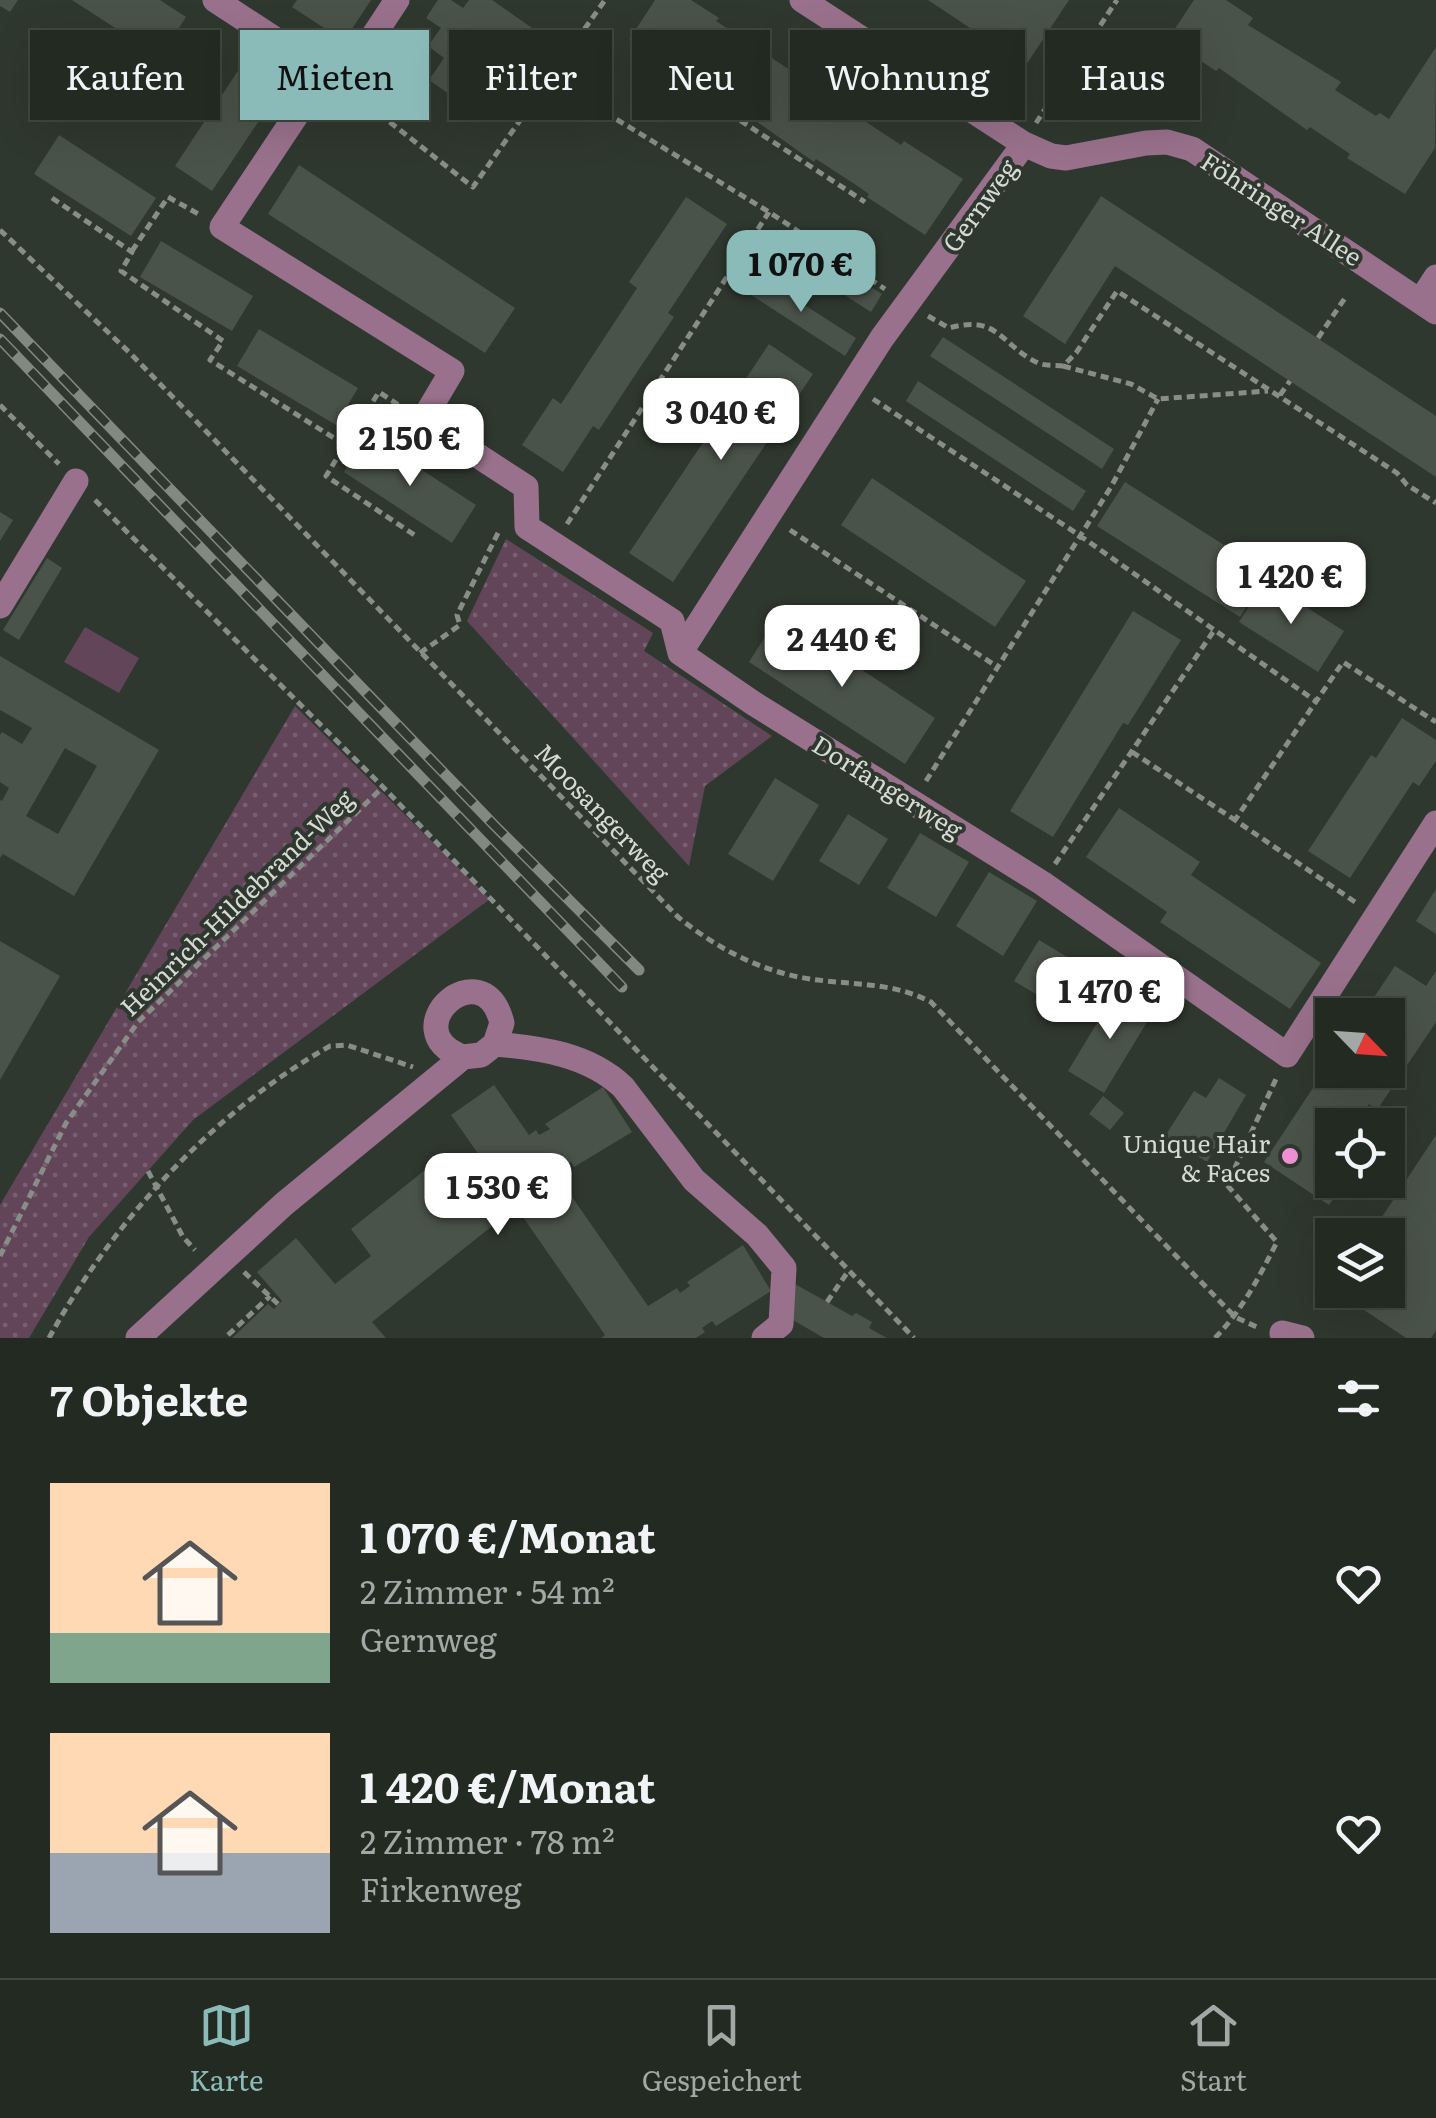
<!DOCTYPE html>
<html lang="de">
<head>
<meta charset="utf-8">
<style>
	body { margin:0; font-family:Literata,serif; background:#2b322a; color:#f1f3f6; height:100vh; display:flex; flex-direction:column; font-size:38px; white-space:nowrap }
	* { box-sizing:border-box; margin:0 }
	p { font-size:32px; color:#a3a7a5 }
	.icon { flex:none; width:55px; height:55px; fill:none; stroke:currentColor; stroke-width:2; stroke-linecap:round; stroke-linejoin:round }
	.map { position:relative; height:1338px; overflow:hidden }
	.panel { display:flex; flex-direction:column; background:#232a22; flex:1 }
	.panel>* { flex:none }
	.hud { position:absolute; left:30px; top:30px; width:1378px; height:90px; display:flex; gap:20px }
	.needle { width:65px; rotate:115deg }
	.buttons { position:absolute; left:1315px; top:998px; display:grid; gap:20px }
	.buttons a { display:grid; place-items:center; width:90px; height:90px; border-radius:0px; background:#232a22; box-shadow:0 10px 40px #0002,0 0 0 2px #404640; font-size:50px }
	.price { position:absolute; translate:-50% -85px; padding:0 22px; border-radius:20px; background:#fff; color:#222; font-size:32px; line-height:65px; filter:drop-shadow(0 2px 5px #0008) }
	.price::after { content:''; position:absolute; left:50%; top:60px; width:30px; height:22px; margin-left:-15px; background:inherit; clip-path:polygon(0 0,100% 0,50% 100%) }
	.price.current { background:#8bbbb9; color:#111 }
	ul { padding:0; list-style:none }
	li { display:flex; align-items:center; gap:30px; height:250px; padding:0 50px }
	li span { display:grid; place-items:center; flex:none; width:280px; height:200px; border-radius:0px; color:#555 }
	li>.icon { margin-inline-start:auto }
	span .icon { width:120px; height:120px; fill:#fffc; stroke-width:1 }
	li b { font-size:42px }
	h2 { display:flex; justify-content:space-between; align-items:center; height:120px; padding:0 50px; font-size:42px }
	.chip { padding:0 35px; border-radius:0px; background:#232a22; box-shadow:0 10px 40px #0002,0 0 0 2px #404640; font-size:35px; line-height:90px }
	.chip.current { background:#8bbbb9; color:#111 }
	.menu { display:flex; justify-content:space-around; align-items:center; height:140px; border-top:2px solid #404640; background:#232a22; font-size:28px; color:#a3a7a5 }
	.menu a { display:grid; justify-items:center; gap:5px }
	.menu .current { color:#8bbbb9 }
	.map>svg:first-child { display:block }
</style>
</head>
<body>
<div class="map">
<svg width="1436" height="1338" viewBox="0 0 1436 1338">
	<defs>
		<pattern id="park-dots" width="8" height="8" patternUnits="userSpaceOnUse" patternTransform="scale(2.5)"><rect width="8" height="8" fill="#63455a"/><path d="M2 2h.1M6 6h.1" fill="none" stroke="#785f71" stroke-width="1.8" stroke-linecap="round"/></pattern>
	</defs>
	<rect width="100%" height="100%" fill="#2f382e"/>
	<!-- grass -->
	<path fill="#63455a" d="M 85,627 L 139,658 L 119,693 L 64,662 Z"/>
	<!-- park -->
	<path fill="url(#park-dots)" d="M 506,539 L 653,633 L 644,651 L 772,736 L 705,786 L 689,866 L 467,621 Z
		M 295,706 L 490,899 L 193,1120 L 89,1237 L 29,1338 L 0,1338 L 0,1205 Z"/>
	<!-- building -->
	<path fill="#4a5349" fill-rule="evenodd" d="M 0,0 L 18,0 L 10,12 L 0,6 Z
		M 72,0 L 160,0 L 186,17 L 160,57 Z
		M 297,0 L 371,0 L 344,41 L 292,7 Z
		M 438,0 L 451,0 L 463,8 L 469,0 L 492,0 L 538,32 L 479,115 L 429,80 L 444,58 L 428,46 L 441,28 L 426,18 Z
		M 655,0 L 691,0 L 719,18 L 716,21 L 799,76 L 801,73 L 852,106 L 848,110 L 901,145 L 904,141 L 963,179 L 925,235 L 867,197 L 869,194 L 856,185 L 816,159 L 814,162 L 709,88 L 685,72 L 682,75 L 629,40 Z
		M 928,0 L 1069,0 L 1026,65 Z
		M 1194,0 L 1226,0 L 1253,18 L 1248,25 L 1341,82 L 1335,90 L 1376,116 L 1380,113 L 1389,119 L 1436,47 L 1435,148 L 1405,194 L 1347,158 L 1350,154 L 1310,127 L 1307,130 L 1219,68 L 1216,71 L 1168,39 Z
		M 247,57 L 285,82 L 212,191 L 175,166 Z
		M 59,135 L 156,198 L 131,236 L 34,174 Z
		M 299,165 L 515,308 L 485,353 L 268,214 Z
		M 1101,196 L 1436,416 L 1436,477 L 1115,266 L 1065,344 L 1023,316 Z
		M 686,197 L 727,224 L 668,313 L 674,317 L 631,381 L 599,430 L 593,426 L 563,472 L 522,445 L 553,398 L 561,404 L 637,288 L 629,282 Z
		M 782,230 L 882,294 L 871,312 L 771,248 Z
		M 161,241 L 253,296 L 232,331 L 140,277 Z
		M 756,274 L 856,338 L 845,356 L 745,291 Z
		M 259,329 L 358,388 L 336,425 L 237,366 Z
		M 943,337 L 1114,449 L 1102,469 L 930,356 Z
		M 769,344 L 813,374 L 673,582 L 629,553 Z
		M 918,381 L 1086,491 L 1073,511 L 906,401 Z
		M 368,435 L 476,505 L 452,543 L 344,472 Z
		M 872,478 L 1026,581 L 995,627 L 841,525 Z
		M 1125,482 L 1268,573 L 1240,617 L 1097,526 Z
		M 0,512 L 13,520 L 0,541 Z
		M 47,558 L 62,568 L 19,640 L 3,630 Z
		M 1265,581 L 1344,631 L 1318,672 L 1239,622 Z
		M 1133,611 L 1181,640 L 1128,725 L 1123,723 L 1053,837 L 1010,811 Z
		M 779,615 L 935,718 L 905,764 L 749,662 Z
		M 0,656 L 159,750 L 74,896 L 3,854 L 0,858 L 0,800 L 2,801 L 9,788 L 0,782 L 0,735 L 2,732 L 22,744 L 32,728 L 0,710 ZM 65,748 L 97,766 L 58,834 L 26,816 Z
		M 1402,718 L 1436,740 L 1436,761 L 1419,786 L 1413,782 L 1350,878 L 1308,851 L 1371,755 L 1376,758 Z
		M 775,778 L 819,805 L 773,881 L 728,854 Z
		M 1119,808 L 1200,862 L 1191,875 L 1321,963 L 1290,1009 L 1160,922 L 1167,912 L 1086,857 Z
		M 848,814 L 888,839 L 859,885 L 819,861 Z
		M 920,833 L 969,862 L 936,917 L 887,888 Z
		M 989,872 L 1037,901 L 1003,956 L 956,926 Z
		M 1436,889 L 1436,934 L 1416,921 Z
		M 1039,940 L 1084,967 L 1059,1008 L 1014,981 Z
		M 0,941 L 60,976 L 0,1080 Z
		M 1395,966 L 1426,986 L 1436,971 L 1436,1022 L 1377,1110 L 1369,1104 L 1355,1125 L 1332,1125 L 1332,1180 L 1346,1180 L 1329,1205 L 1264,1162 L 1332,1059 L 1332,1070 L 1388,1070 L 1388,1015 L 1362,1015 Z
		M 1149,983 L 1166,993 L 1159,1005 L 1142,995 Z
		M 1117,990 L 1153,1012 L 1104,1093 L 1068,1071 Z
		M 1219,1078 L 1246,1095 L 1207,1162 L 1165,1136 L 1194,1091 L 1206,1098 Z
		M 494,1085 L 529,1135 L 536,1130 L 539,1135 L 550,1129 L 545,1124 L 603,1087 L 632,1132 L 574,1167 L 571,1162 L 556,1174 L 648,1306 L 677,1288 L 680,1293 L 690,1286 L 687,1282 L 743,1245 L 771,1291 L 716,1326 L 712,1321 L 702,1328 L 705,1332 L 696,1338 L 601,1338 L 605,1335 L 516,1207 L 372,1322 L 386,1338 L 232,1338 L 268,1304 L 274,1309 L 282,1301 L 257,1272 L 296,1238 L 335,1284 L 371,1256 L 351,1229 L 430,1166 L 451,1193 L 486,1165 L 451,1115 Z
		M 1103,1096 L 1124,1113 L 1110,1130 L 1089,1114 Z
		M 1436,1135 L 1436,1330 L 1431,1338 L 1406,1338 L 1334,1290 L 1388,1290 L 1388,1235 L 1370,1235 Z
		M 795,1284 L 852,1316 L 856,1313 L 872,1322 L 869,1328 L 887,1338 L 824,1338 L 779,1312 Z"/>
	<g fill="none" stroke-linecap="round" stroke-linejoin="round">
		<!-- path -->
		<path stroke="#888e87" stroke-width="5" stroke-dasharray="8 5" stroke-linecap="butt" d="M 1093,36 L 1183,93
			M 550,79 L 769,212 L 885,289
			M 818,84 L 833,62
			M 686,85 L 865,202
			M 359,98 L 473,187 L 605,0
			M 1036,123 L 1117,0
			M 52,198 L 132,252 L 121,271 L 223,341 L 210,360 L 345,445 L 326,476 L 416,536
			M 0,230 L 131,354 L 678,917 C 719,950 765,974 818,980 C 857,985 895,983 931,1002 L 1235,1317 L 1259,1328
			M 132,251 L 168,197 L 202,216
			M 928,316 L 949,328 C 999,314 1000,345 1038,363 C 1045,366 1055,365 1063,366 L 1076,353 L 1117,291 L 1397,473 L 1407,485 L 1436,503
			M 1318,338 L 1347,295
			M 1063,366 L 1131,384 L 1158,399 L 1268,391
			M 1280,395 L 1290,381
			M 873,399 L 1079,535 L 1317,702
			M 0,405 L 59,464
			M 345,445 L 379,392 L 403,408
			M 95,500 L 383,787 L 914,1338
			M 567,524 L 769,212
			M 790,530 L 996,666
			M 420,653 L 460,625 L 457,615 L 500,529
			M 1132,752 L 1235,820
			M 926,781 L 1111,487 L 1158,399
			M 1055,864 L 1213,632
			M 1355,902 L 1235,820 L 1343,662 L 1436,722
			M 148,1171 L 183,1237 L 195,1250
			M 0,1256 L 66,1123 L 138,1022 L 383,787
			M 244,1272 L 278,1304
			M 827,1302 L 849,1270
			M 228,1335 L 270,1296
			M 49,1338 C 113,1221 213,1112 330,1046 L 347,1045 L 413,1067
			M 1215,1338 C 1243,1309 1259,1277 1277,1242 L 1227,1185 L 1276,1079"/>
		<!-- minor -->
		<path stroke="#99718c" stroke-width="25" d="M 215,0 L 325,72 L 222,227 L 452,371 L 423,420 L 526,487 L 527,527 L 672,621 L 680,653 L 753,703 L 1042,883 L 1287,1055 L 1436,823
			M 802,0 L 1024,144 L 1051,156 L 1066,158 L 1146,143 L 1167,142 L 1192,149 L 1436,312
			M 325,72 L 343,82 L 397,0
			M 1421,300 L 1436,277
			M 0,606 L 76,481
			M 680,653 L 882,338 L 1024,144
			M 463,1057 C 391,1030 483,947 502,1023 L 495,1044
			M 1282,1333 L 1302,1338
			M 138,1338 L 284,1204 L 463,1057 L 481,1055 L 495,1044 C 540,1048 588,1054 623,1087 L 694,1180 L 757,1235 L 784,1268 L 781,1324 L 764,1338"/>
		<defs>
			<path id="rail" d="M 0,313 L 495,826 L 639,970
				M 0,339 L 622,987"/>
		</defs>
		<!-- rail casing -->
		<use href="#rail" stroke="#828981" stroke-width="11"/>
		<!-- rail -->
		<use href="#rail" stroke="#2f382e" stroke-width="8" stroke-dasharray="22" stroke-linecap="butt"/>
	</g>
	<!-- markers -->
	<circle fill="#f291d6" stroke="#2f382e" stroke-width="4" cx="1290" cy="1156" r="10"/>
	<g text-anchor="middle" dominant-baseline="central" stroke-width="8" stroke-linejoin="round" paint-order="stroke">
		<!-- street labels -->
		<g font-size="25" fill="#d5dad4" stroke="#2f382e">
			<text transform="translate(979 205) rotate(-54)">Gernweg</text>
			<text transform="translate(1282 208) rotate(33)">Föhringer Allee</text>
			<text transform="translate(888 786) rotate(32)">Dorfangerweg</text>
			<text transform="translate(603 812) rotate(46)">Moosangerweg</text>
			<text transform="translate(236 902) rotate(-44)">Heinrich-Hildebrand-Weg</text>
		</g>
		<!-- poi labels -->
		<g font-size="25" fill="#d5dad4" stroke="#2f382e" text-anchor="end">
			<text x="1270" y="1142">Unique Hair<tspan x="1270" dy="29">&amp; Faces</tspan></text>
		</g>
	</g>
</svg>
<div class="buttons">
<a><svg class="needle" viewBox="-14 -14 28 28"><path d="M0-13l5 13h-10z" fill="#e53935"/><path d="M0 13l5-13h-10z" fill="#a3a7a5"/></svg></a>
<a><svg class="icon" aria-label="locate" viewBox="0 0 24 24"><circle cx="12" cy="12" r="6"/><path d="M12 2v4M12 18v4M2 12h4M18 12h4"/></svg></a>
<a><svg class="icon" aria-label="layers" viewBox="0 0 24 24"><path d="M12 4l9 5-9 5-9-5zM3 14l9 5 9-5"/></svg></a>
</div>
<b class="price current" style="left:801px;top:315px">1 070 €</b>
<b class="price" style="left:721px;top:463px">3 040 €</b>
<b class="price" style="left:410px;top:489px">2 150 €</b>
<b class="price" style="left:1291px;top:627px">1 420 €</b>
<b class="price" style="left:842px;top:690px">2 440 €</b>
<b class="price" style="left:1110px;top:1042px">1 470 €</b>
<b class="price" style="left:498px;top:1238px">1 530 €</b>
<div class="hud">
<a class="chip">Kaufen</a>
<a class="chip current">Mieten</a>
<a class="chip">Filter</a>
<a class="chip">Neu</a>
<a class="chip">Wohnung</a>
<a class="chip">Haus</a>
</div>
</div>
<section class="panel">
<h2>7 Objekte<svg class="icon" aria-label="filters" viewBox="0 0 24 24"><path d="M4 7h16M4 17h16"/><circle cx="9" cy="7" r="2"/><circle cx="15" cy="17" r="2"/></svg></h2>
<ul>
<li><span style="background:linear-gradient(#ffd9b3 75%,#7fa58c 0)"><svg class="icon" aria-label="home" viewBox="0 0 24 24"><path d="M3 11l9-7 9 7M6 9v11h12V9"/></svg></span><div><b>1 070 €/Monat</b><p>2 Zimmer · 54 m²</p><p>Gernweg</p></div><svg class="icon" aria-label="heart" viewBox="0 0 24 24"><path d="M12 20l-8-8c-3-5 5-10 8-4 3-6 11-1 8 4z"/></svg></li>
<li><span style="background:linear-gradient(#ffd9b3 60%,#9aa5b1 0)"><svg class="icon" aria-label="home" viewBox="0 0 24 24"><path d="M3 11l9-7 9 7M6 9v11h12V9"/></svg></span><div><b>1 420 €/Monat</b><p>2 Zimmer · 78 m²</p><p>Firkenweg</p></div><svg class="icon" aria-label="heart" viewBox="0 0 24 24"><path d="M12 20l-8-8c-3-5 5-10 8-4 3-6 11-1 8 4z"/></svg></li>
</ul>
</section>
<nav class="menu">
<a class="current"><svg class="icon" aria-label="map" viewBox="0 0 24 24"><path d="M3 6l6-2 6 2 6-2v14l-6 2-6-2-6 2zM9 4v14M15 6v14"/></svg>Karte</a>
<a><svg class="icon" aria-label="saved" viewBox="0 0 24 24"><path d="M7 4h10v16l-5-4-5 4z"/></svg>Gespeichert</a>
<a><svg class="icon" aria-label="home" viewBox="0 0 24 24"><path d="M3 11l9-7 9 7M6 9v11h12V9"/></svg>Start</a>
</nav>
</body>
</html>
